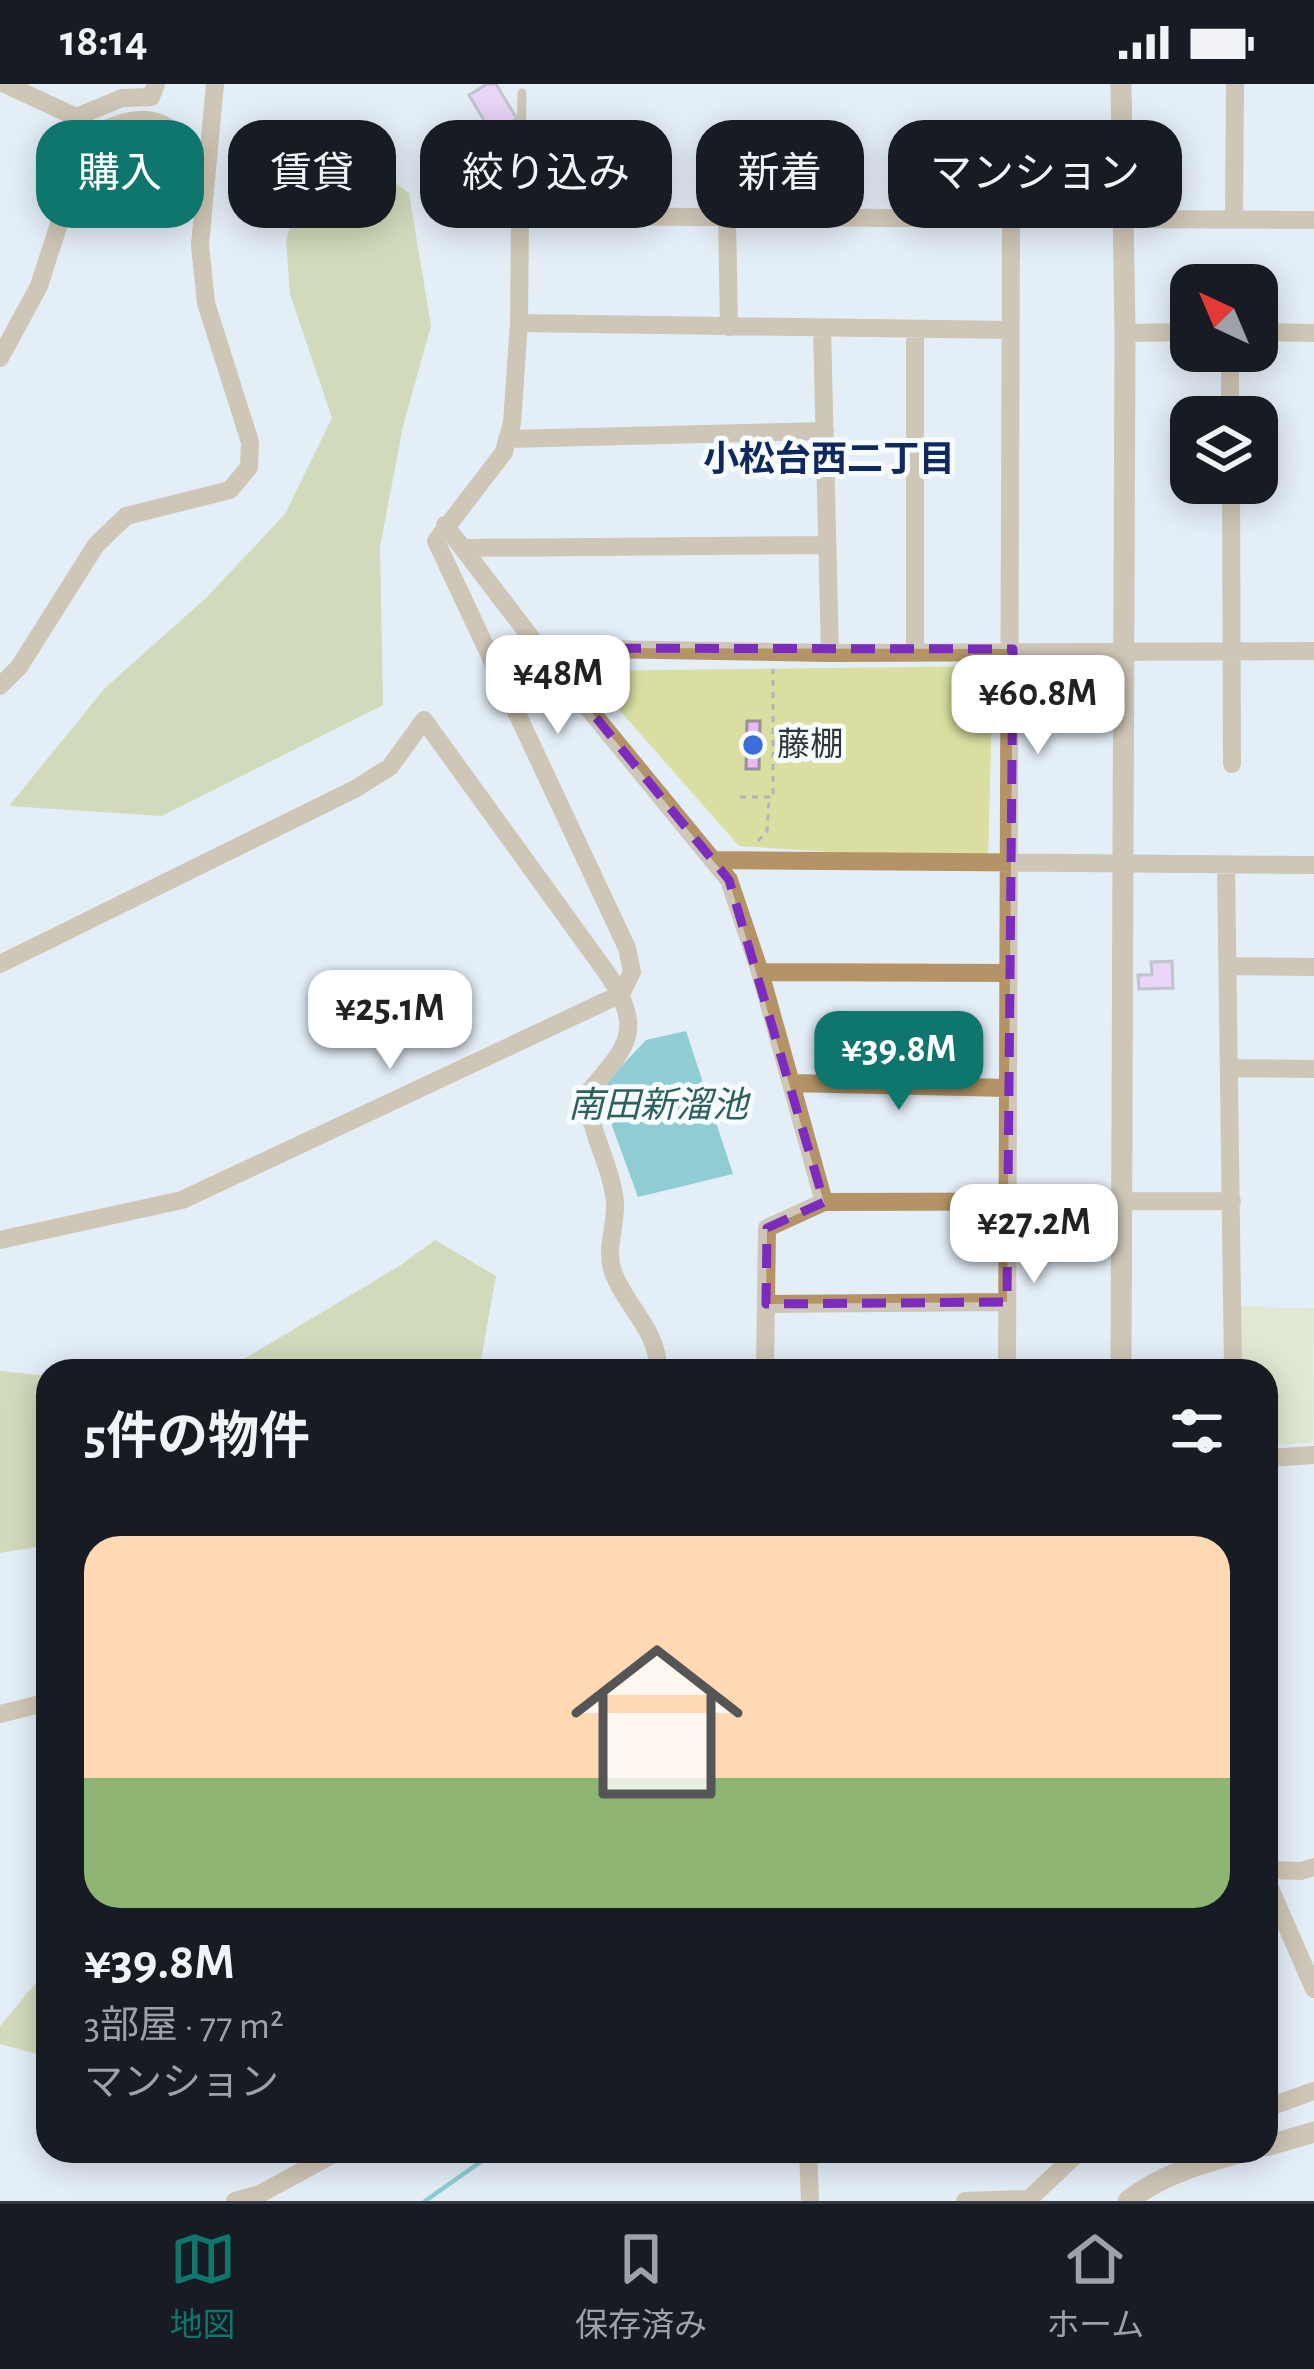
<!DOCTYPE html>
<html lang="ja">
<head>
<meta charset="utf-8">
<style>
	body { margin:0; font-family:"Alegreya Sans","Noto Sans JP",sans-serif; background:#20242c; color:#f1f3f6; height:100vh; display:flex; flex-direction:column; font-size:45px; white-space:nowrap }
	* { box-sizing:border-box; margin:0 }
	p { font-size:39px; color:#9ea1a6 }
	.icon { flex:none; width:66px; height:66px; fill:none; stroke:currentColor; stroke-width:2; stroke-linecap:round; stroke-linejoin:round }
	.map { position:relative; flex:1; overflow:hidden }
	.drawer { position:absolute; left:36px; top:1275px; width:1242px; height:804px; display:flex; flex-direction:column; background:#171b24; border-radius:36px; box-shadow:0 6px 30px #0003 }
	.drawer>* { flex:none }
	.top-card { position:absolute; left:36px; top:36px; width:1242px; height:108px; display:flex; gap:24px }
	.needle { width:78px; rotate:316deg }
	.buttons { position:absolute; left:1170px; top:180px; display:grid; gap:24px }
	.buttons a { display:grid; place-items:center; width:108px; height:108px; border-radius:24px; background:#171b24; box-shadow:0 6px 30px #0003; font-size:60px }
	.price { position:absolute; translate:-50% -102px; padding:0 27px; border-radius:24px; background:#fff; color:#222; font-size:39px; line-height:78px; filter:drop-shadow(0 3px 6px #0008) }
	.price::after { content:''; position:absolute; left:50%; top:72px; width:36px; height:27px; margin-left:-18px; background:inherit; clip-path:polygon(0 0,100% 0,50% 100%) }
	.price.selected { background:#0f766e; color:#fff }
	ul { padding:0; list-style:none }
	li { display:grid; align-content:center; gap:24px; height:636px; padding:0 48px }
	li span { display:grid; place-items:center; height:372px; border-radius:36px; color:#555 }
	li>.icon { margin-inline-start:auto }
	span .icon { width:216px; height:216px; fill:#fffc; stroke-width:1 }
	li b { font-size:51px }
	h2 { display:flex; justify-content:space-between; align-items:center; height:144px; padding:0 48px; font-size:51px }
	.tag { padding:0 42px; border-radius:36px; background:#171b24; box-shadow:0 6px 30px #0003; font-size:42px; line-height:108px }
	.tag.selected { background:#0f766e; color:#fff }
	.status { display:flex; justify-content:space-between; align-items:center; height:84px; padding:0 60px; background:#171b24; direction:ltr }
	.status svg { height:33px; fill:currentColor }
	.menu { display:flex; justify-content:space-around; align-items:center; height:168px; border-top:3px solid #363941; background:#171b24; font-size:33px; color:#9ea1a6 }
	.menu a { display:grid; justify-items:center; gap:6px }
	.menu .selected { color:#0f766e }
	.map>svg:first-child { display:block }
</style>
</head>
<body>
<div class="status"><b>18:14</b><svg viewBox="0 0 49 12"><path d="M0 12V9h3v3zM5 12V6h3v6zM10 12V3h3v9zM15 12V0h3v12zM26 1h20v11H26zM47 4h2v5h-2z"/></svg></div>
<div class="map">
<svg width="1314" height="2117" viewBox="0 0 1314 2117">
	<rect width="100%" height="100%" fill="#e4eef7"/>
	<!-- green -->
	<path fill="#dadfa1" d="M 993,582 L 988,778 L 739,762 L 585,587 Z
		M 1240,1223 L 1314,1224 L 1313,1359 L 1266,1361 L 1266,1287 L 1240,1287 Z"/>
	<!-- forest -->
	<path fill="#bbc171" d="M 323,42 L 409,109 L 431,242 L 403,342 L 380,463 L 383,621 L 162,732 L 9,722 L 105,604 L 206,514 L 285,430 L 332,334 L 290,210 L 286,156 Z
		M 435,1156 L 496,1192 L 481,1276 L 468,1287 L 211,1287 L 224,1287 L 401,1181 Z
		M 0,1287 L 48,1292 L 48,1461 L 0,1469 Z
		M 48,1884 L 48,1973 L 0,1960 L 0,1942 Z"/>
	<!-- water -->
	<path fill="#27a4a9" d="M 686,947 L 733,1090 L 638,1113 L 599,1006 L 646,956 Z"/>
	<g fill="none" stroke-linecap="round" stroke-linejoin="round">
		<!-- stream -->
		<path stroke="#27a4a9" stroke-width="4.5" d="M 425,2117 L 496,2067"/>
	</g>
	<!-- building -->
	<path fill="#edb7f6" stroke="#979099" stroke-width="3" d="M 487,0 L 496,0 L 517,35 L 492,50 L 469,11 Z
		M 747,637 L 760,637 L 759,685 L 746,685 Z
		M 1172,877 L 1173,904 L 1139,905 L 1138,891 L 1152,891 L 1151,878 Z"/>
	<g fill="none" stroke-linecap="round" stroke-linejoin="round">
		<!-- path -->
		<path stroke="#adb5bd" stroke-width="3" stroke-dasharray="6 6" stroke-linecap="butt" d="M 740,713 L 773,713 L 773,585
			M 758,757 L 767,747 L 769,716"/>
		<!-- service -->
		<path stroke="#b49466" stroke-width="9" d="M 520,132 L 522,9"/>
		<!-- minor -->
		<path stroke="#b49466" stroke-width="18" d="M 5,0 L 76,33 L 122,14 L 151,13 L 156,0
			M 727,132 L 729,243
			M 1234,133 L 1235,0
			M 519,239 L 1010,246
			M 822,245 L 830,569
			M 1257,248 L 1314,249
			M 1125,249 L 1191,248
			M 1230,267 L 1230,333
			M 0,274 L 39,202 L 87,53 C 149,25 157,30 207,74
			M 507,355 L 825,347
			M 1231,399 L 1232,680
			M 445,441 L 539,564 L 729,796 L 760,888 L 824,1118
			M 463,464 L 827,461
			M 539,564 L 830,569 L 1314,567
			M 915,567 L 915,246
			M 0,602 L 19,583 L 96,461 L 126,432 L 230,406 L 249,383 L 250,358 L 206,219 L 200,161 L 215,0
			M 712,776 L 1314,781
			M 1226,781 L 1233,1287
			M 0,880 L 355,705 L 390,683 L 424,636 L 609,892 C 646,949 625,964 587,1010 C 589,1048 612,1082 615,1119 C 616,1141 606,1163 612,1185 C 624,1222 659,1245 658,1287
			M 1230,882 L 1314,883
			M 760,888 L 1008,889
			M 1231,984 L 1314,985
			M 791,999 L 1007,1004
			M 0,1156 L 182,1116 L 621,910 L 632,888 L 627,864 L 436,457 L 504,368 L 512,339 L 519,239 L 520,132 L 1314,136
			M 766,1220 L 1007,1218
			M 765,1287 L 767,1144 L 824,1118 L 1232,1117
			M 1007,1287 L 1011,135
			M 1266,1374 L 1314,1371
			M 0,1630 L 48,1618
			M 1266,1786 L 1301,1787 L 1314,1783
			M 1266,1795 L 1314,1905
			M 1266,2024 L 1314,2007
			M 808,2067 L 810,2117
			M 235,2117 L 260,2110 L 339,2067
			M 965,2117 L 1029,2115 L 1080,2067"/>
		<!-- tertiary -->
		<path stroke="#b49466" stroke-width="21" d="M 1121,0 L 1125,249 L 1121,1287
			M 1266,2062 L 1314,2048
			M 1128,2117 C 1161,2090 1206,2078 1246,2067"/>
	</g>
	<!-- marked area -->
	<path d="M0 0H1314V2117H0ZM 539,564 L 1013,565 L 1007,1218 L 766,1220 L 767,1144 L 824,1118 L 729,796 Z" fill="#e4eef7" fill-opacity=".55" fill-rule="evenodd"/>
	<path fill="none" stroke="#7b2cbf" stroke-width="9" stroke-dasharray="24 15" stroke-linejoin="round" d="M 539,564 L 1013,565 L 1007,1218 L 766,1220 L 767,1144 L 824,1118 L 729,796 Z"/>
	<!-- markers -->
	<circle fill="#3b6ddd" stroke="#f6fbfe" stroke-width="4.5" cx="753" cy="661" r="12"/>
	<g text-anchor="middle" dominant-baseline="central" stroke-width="10" stroke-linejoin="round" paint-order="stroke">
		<!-- poi labels -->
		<g font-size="33" fill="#323639" stroke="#f6fbfe" text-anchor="start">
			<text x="777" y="661">藤棚</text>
		</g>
		<!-- neighbourhood labels -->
		<g font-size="36" font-weight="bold" fill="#11285e" stroke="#f6fbfe">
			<text x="829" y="376">小松台西二丁目</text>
		</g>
		<!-- water labels -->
		<g font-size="36" font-style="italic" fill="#2e5f61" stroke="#f6fbfe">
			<text x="658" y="1022">南田新溜池</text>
		</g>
	</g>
</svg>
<div class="buttons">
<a><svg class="needle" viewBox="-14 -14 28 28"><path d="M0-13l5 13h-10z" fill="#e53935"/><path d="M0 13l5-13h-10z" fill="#9ea1a6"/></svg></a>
<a><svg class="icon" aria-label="layers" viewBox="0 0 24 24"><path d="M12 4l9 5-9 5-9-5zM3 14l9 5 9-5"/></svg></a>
</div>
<b class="price" style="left:558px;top:653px">¥48M</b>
<b class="price" style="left:1038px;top:673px">¥60.8M</b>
<b class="price" style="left:390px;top:988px">¥25.1M</b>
<b class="price selected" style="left:899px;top:1029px">¥39.8M</b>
<b class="price" style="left:1034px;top:1202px">¥27.2M</b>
<div class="top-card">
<a class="tag selected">購入</a>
<a class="tag">賃貸</a>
<a class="tag">絞り込み</a>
<a class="tag">新着</a>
<a class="tag">マンション</a>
</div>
<section class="drawer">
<h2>5件の物件<svg class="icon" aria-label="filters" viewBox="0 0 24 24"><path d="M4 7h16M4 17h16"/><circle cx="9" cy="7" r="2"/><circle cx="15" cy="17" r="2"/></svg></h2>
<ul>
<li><span style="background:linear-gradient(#ffd9b3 65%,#8fb573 0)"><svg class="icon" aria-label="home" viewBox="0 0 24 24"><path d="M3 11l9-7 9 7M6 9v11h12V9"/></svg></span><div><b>¥39.8M</b><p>3部屋 · 77 m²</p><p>マンション</p></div></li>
</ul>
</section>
</div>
<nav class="menu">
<a class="selected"><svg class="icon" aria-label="map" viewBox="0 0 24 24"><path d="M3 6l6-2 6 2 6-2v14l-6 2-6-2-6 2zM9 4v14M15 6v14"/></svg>地図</a>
<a><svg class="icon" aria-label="saved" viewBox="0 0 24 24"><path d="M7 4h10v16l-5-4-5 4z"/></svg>保存済み</a>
<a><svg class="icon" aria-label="home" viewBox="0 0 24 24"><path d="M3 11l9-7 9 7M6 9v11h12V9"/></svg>ホーム</a>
</nav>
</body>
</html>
